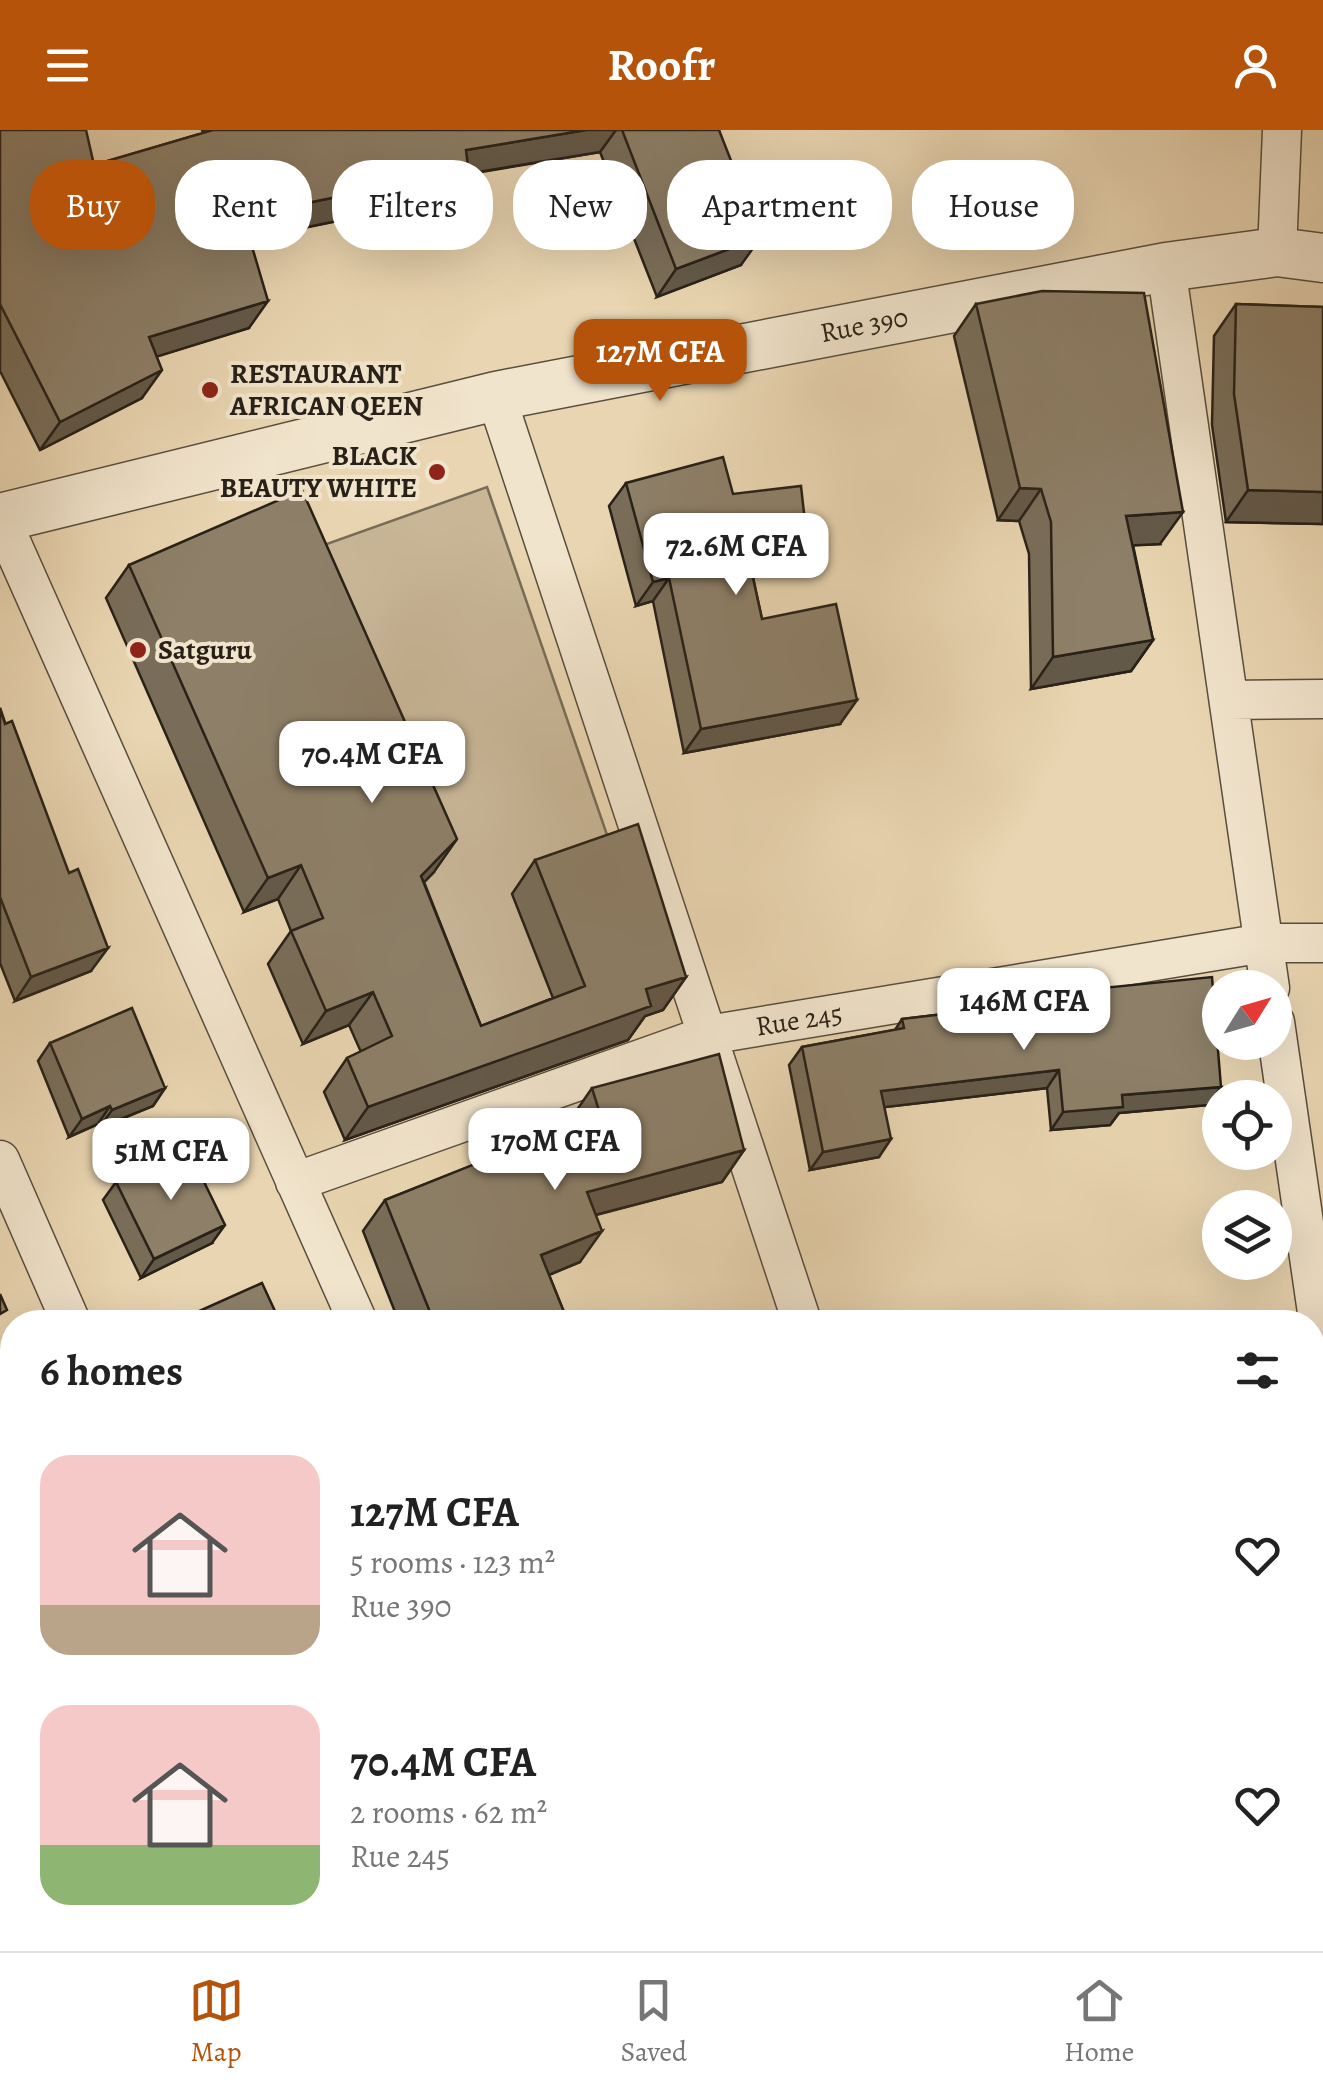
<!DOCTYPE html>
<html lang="en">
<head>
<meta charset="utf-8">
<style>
	body { margin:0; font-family:Alegreya,serif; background:#f6f6f6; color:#222; height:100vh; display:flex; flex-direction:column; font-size:38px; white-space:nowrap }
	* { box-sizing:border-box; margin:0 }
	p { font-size:32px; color:#767676 }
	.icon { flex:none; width:55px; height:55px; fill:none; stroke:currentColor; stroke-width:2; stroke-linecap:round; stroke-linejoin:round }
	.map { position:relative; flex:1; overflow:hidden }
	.drawer { position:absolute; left:0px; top:1180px; width:1325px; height:642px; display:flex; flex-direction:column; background:#fff; border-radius:40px 40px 0 0; box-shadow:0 10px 40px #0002 }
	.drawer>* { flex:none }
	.banner { position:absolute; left:30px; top:30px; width:1265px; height:90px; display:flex; gap:20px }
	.needle { width:65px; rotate:53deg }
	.controls { position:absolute; left:1202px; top:840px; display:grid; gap:20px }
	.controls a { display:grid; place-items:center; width:90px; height:90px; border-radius:50%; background:#fff; box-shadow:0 10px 40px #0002; font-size:50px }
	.price { position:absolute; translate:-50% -85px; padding:0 22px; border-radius:20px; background:#fff; color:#222; font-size:32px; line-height:65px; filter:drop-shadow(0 2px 5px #0008) }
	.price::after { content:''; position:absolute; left:50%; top:60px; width:30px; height:22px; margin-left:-15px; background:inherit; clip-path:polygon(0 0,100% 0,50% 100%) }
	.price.current { background:#b45309; color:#fff }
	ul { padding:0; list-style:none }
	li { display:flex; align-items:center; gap:30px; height:250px; padding:0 40px }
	li span { display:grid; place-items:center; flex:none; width:280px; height:200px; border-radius:30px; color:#555 }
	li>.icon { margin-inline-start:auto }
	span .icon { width:120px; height:120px; fill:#fffc; stroke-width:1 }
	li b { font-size:42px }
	h2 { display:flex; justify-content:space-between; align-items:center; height:120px; padding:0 40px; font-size:42px }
	.chip { padding:0 35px; border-radius:40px; background:#fff; box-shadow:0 10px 40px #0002; font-size:35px; line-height:90px }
	.chip.current { background:#b45309; color:#fff }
	header { display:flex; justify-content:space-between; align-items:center; height:130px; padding:0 40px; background:#b45309; color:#fff; font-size:45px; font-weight:700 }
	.tabs { display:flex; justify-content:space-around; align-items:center; height:140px; border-top:2px solid #e0e0e0; background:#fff; font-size:28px; color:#767676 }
	.tabs a { display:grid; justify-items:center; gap:5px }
	.tabs .current { color:#b45309 }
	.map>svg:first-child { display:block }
</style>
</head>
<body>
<header><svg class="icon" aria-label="menu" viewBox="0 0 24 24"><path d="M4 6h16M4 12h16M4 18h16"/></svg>Roofr<svg class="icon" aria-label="person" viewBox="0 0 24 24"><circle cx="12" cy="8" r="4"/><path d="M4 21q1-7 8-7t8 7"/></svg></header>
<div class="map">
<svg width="1323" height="1821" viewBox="0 0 1323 1821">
	<rect width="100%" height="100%" fill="#e9d5b1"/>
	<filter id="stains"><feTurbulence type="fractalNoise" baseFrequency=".002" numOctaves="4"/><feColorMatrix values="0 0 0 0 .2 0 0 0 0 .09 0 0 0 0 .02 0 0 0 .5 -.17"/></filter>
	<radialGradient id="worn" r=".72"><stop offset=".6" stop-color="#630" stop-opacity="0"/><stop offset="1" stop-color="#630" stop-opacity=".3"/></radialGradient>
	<!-- green -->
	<path fill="#c8b697" stroke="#786c58" stroke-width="2.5" d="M 487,357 L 615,728 L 561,889 L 458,929 L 293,426 Z"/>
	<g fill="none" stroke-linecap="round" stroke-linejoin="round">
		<defs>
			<path id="minor" d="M 1277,122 L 1282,0
				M 1166,137 L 1270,858
				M 496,266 L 802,1192
				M 0,387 L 358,1192
				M 1229,570 L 1323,569
				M 1275,892 L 1323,1224
				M 0,1030 L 71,1192
				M 295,1052 L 708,905 L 1264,813 L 1323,813
				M 1312,1363 L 1323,1363
				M 0,1602 L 12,1597
				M 632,1810 L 637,1821
				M 1006,1810 L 1010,1821
				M 77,1821 L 90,1810"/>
			<path id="tertiary" d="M 0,388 L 496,266 L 1166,137 L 1277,122 L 1323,128"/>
		</defs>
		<!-- minor casing -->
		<use href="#minor" stroke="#594e3e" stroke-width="41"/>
		<!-- tertiary casing -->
		<use href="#tertiary" stroke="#594e3e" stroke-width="51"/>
		<!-- minor -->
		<use href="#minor" stroke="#f1e4cc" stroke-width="38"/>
		<!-- tertiary -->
		<use href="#tertiary" stroke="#f1e4cc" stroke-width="48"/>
	</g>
	<!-- wall -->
	<path fill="#796d59" stroke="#292118" stroke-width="2.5" d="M 0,0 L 94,35 L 203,3 L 202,0 L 719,0 L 741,135 L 657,167 L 600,22 L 469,44 L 470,53 L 451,80 L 357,91 L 357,87 L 250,109 L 249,198 L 157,226 L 142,268 L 40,320 L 0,241 Z
		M 976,174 L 1160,414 L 1133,415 L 1153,510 L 1131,541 L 1031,559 L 1029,424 L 1019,391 L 998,390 L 954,206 Z
		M 1236,174 L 1323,177 L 1323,394 L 1226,392 L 1212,295 L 1214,206 Z
		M 626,353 L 733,364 L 806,401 L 789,425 L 749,429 L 762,489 L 840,594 L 684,623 L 653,471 L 636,476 L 609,376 Z
		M 129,435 L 434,742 L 424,752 L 481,896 L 553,868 L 512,764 L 535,730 L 686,847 L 663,880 L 645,886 L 628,910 L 345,1010 L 324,962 L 347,928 L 361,922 L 349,895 L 303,914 L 268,834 L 291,801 L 278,769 L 244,782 L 106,468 Z
		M 0,578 L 91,841 L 15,871 L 0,833 Z
		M 1052,863 L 1221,957 L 1208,975 L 1119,983 L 1110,995 L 1051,1000 L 1047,958 L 885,977 L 879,1027 L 810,1040 L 789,935 L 802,917 L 895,900 L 902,889 L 1046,872 Z
		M 50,913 L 165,958 L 153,976 L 99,998 L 98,994 L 69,1007 L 38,931 Z
		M 592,958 L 744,1020 L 722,1052 L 596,1085 L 580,1132 L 549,1145 L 568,1192 L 399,1192 L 363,1101 L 385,1070 L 572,996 L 570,990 Z
		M 116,1052 L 212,1113 L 141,1148 L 103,1070 Z
		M 12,1254 L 12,1463 L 0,1433 L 0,1260 Z
		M 1323,1624 L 1323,1812 L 1315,1814 L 1314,1808 Z
		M 667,1810 L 847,1810 L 848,1812 L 842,1821 L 671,1821 Z
		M 1259,1810 L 1304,1810 L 1270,1817 Z"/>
	<!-- shaded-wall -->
	<path fill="#635949" stroke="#292118" stroke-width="2.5" d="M 586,0 L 616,0 L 600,22 L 447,47 L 466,20 Z
		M 470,53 L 451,80 L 357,91 L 377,63 Z
		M 376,59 L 357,87 L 223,114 L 243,86 Z
		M 761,107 L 741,135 L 657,167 L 676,139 Z
		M 268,171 L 249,198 L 130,235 L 149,207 Z
		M 162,240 L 142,268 L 40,320 L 60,292 Z
		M 1020,358 L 1041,359 L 1019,391 L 998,390 Z
		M 1248,360 L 1323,362 L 1323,394 L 1226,392 Z
		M 1183,382 L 1160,414 L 1104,417 L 1126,386 Z
		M 806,401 L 789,425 L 728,431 L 744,407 Z
		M 669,448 L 653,471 L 636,476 L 653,452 Z
		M 1153,510 L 1131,541 L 1031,559 L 1053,527 Z
		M 857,570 L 840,594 L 684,623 L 701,599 Z
		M 457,709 L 434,742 L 398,779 L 421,746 Z
		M 301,735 L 278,769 L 244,782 L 268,748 Z
		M 108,818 L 91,841 L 15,871 L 31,847 Z
		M 686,847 L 663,880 L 645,886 L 628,910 L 345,1010 L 368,977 L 646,859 Z
		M 373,862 L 349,895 L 303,914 L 326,881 Z
		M 1059,940 L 1047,958 L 869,979 L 881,961 Z
		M 1221,957 L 1208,975 L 1119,983 L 1110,995 L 1051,1000 L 1063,982 L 1122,965 Z
		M 165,958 L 153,976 L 99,998 L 112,980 Z
		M 110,976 L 98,994 L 69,1007 L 82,989 Z
		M 891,1009 L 879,1027 L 810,1040 L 823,1022 Z
		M 744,1020 L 722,1052 L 564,1093 L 587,1062 Z
		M 225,1095 L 212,1113 L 141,1148 L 154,1129 Z
		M 602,1101 L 580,1132 L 519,1157 L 541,1125 Z
		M 1323,1784 L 1323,1795 L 1312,1808 L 1312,1786 Z
		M 1323,1803 L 1323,1812 L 1315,1814 Z
		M 1275,1810 L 1304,1810 L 1270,1817 Z
		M 848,1812 L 842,1821 L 825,1821 Z"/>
	<!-- building -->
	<path fill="#8d7f68" stroke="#292118" stroke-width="2.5" d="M 0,0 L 86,0 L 94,35 L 213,0 L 586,0 L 466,20 L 470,53 L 377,63 L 376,59 L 243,86 L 268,171 L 149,207 L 162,240 L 60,292 L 0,174 Z
		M 622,0 L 719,0 L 761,107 L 676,139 Z
		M 1042,161 L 1144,163 L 1183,382 L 1126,386 L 1153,510 L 1053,527 L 1051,392 L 1041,359 L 1020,358 L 976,174 Z
		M 1236,174 L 1323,177 L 1323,362 L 1248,360 L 1234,264 Z
		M 723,327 L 733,364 L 801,356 L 806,401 L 744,407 L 762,489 L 836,474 L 857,570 L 701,599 L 669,448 L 653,452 L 626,353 Z
		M 302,360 L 457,709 L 421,746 L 481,896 L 585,856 L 535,730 L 638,694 L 686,847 L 646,859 L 651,876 L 368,977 L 347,928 L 392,906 L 373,862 L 326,881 L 291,801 L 323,788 L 301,735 L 268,748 L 129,435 Z
		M 0,578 L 5,594 L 12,591 L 69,743 L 78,739 L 108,818 L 31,847 L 0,767 Z
		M 1212,847 L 1221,957 L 1122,965 L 1123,977 L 1063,982 L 1059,940 L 881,961 L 891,1009 L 823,1022 L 802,917 L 904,898 L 902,889 L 1053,871 L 1052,863 Z
		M 132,878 L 165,958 L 112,980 L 110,976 L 82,989 L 50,913 Z
		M 719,924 L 744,1020 L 587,1062 L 602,1101 L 541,1125 L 568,1192 L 434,1192 L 385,1070 L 600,984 L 592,958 Z
		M 187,1017 L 225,1095 L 154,1129 L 116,1052 Z
		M 262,1153 L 280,1192 L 178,1192 L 177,1191 Z
		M 0,1164 L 7,1180 L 0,1184 Z
		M 12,1254 L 12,1415 L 0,1385 L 0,1260 Z
		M 1323,1624 L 1323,1784 L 1312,1786 L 1312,1626 Z
		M 216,1810 L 236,1810 L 245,1821 L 202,1821 Z
		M 695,1810 L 847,1810 L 848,1812 L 825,1821 L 700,1821 Z"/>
	<!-- markers -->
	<g fill="#8f2418" stroke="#f1e4cc" stroke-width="4">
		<circle cx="210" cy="260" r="10"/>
		<circle cx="437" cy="342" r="10"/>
		<circle cx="138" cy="520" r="10"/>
	</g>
	<g text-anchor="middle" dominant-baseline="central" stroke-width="8" stroke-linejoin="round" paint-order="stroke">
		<!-- street labels -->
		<g font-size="28" fill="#292118" stroke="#f1e4cc">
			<text transform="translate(864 195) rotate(-11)">Rue 390</text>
			<text transform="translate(799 890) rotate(-9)">Rue 245</text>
		</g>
		<!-- poi labels -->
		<g font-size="28" font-weight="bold" fill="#292118" stroke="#f1e4cc" text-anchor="start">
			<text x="230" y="244">RESTAURANT<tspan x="230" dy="32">AFRICAN QEEN</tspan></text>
			<text x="417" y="326" text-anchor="end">BLACK<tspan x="417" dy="32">BEAUTY WHITE</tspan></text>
			<text x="158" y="520">Satguru</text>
		</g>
	</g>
	<rect width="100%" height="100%" filter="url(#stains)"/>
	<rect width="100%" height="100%" fill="url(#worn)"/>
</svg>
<div class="controls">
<a><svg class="needle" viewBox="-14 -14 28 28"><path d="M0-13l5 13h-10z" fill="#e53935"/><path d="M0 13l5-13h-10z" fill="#767676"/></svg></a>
<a><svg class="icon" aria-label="locate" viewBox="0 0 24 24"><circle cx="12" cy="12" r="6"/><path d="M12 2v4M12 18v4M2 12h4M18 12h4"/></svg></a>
<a><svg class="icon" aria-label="layers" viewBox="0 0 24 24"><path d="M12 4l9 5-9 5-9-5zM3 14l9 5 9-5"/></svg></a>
</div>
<b class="price current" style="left:660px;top:274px">127M CFA</b>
<b class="price" style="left:736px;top:468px">72.6M CFA</b>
<b class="price" style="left:372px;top:676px">70.4M CFA</b>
<b class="price" style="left:1024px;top:923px">146M CFA</b>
<b class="price" style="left:555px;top:1063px">170M CFA</b>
<b class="price" style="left:171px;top:1073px">51M CFA</b>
<div class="banner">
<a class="chip current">Buy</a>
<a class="chip">Rent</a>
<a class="chip">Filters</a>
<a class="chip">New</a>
<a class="chip">Apartment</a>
<a class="chip">House</a>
</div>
<section class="drawer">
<h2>6 homes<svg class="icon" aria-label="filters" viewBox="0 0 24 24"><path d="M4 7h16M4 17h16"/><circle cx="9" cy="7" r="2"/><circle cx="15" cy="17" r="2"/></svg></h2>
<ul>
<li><span style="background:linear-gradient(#f6c9c9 75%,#b9a48a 0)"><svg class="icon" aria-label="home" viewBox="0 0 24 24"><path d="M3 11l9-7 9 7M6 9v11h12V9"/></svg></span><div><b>127M CFA</b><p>5 rooms · 123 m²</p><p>Rue 390</p></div><svg class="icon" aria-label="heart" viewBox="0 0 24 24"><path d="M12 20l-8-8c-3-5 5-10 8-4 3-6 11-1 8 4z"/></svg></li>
<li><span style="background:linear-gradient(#f6c9c9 70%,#8fb573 0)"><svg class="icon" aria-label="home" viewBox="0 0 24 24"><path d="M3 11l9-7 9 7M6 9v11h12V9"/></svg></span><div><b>70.4M CFA</b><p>2 rooms · 62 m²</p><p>Rue 245</p></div><svg class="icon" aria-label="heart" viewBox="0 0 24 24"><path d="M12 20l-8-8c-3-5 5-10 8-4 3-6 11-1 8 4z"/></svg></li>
</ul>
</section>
</div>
<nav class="tabs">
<a class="current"><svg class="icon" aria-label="map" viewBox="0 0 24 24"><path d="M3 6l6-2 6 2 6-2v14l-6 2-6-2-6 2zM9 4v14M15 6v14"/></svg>Map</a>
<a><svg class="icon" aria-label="saved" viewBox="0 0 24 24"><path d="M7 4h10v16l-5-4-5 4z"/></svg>Saved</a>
<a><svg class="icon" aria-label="home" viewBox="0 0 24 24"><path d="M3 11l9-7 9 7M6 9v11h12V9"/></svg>Home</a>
</nav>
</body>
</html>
